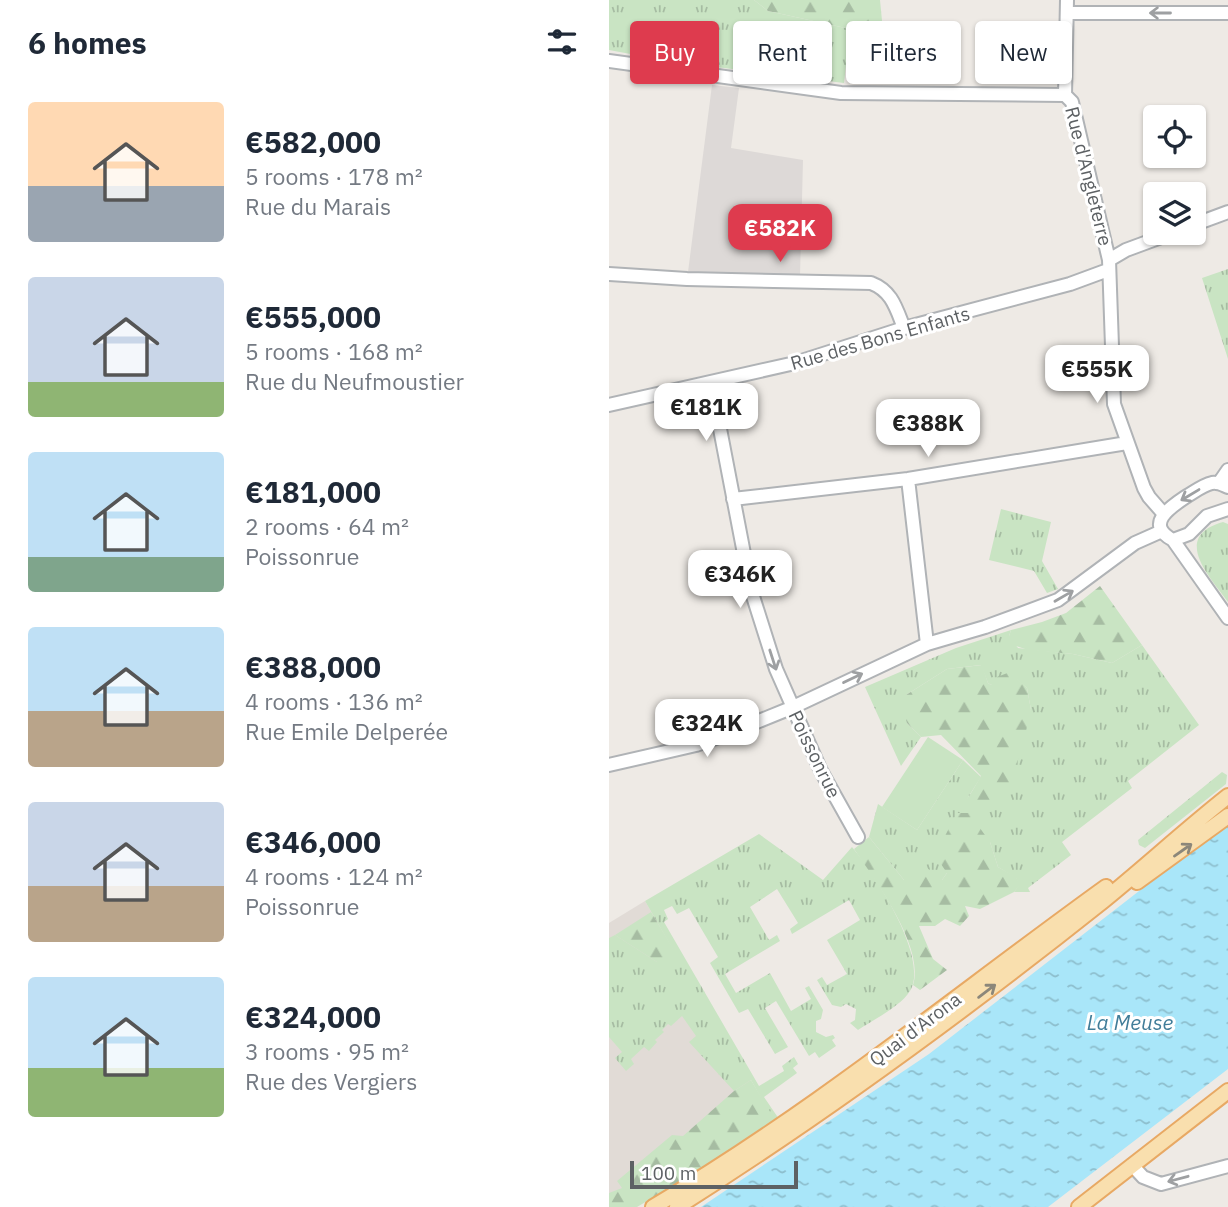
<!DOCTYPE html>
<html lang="en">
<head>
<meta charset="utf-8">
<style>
	body { margin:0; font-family:"IBM Plex Sans",sans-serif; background:#f2f2f3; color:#1f2937; height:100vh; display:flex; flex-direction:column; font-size:26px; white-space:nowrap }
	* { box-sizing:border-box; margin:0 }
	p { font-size:23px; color:#747a83 }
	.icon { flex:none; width:38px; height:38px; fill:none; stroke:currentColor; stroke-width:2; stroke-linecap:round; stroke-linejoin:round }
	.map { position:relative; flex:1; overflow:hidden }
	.drawer { display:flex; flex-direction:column; background:#fff; width:609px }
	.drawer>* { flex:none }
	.top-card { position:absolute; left:21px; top:21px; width:492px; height:63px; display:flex; gap:14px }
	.buttons { position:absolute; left:534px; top:105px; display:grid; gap:14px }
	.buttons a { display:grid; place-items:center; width:63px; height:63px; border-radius:7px; background:#fff; box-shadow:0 2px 5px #0004; font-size:35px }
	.scale { position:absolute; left:21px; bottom:18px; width:168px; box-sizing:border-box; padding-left:7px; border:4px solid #5d6164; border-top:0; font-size:19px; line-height:24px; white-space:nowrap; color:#5d6164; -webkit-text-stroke:5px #fff; paint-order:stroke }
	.price { position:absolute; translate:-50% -60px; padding:0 16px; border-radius:14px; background:#fff; color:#222; font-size:23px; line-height:46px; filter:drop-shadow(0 2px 4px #0008) }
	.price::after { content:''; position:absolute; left:50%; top:42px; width:21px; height:16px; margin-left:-10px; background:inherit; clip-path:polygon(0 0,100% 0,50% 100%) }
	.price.active { background:#de3b4e; color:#fff }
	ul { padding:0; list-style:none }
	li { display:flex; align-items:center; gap:21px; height:175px; padding:0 28px }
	li span { display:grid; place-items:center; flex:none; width:196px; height:140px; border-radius:7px; color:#555 }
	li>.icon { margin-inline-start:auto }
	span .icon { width:84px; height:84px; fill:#fffc; stroke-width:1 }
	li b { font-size:30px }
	h2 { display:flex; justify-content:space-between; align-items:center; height:84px; padding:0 28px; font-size:30px }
	.tag { padding:0 24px; border-radius:7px; background:#fff; box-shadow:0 2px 5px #0004; font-size:24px; line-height:63px }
	.tag.active { background:#de3b4e; color:#fff }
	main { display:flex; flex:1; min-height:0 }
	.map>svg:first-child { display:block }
</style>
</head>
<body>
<main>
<section class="drawer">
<h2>6 homes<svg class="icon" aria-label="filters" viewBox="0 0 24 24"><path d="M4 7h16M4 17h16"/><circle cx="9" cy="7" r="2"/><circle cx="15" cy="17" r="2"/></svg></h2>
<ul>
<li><span style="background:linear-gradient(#ffd9b3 60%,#9aa5b1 0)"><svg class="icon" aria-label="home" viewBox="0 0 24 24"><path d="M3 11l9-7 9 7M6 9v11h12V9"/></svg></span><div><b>€582,000</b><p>5 rooms · 178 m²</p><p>Rue du Marais</p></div></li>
<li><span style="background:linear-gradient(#c9d6e8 75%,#8fb573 0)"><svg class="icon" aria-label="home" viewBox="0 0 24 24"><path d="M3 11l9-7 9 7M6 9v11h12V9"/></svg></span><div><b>€555,000</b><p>5 rooms · 168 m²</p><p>Rue du Neufmoustier</p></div></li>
<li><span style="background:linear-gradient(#bfe0f5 75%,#7fa58c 0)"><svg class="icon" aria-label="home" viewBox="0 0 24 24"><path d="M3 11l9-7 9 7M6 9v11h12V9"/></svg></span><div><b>€181,000</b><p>2 rooms · 64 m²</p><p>Poissonrue</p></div></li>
<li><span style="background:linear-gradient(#bfe0f5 60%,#b9a48a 0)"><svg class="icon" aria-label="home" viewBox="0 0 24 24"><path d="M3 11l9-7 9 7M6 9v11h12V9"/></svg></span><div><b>€388,000</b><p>4 rooms · 136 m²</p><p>Rue Emile Delperée</p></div></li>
<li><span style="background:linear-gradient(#c9d6e8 60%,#b9a48a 0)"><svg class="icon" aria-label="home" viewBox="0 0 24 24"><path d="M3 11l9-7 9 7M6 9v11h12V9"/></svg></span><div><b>€346,000</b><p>4 rooms · 124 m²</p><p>Poissonrue</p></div></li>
<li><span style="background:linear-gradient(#bfe0f5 65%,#8fb573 0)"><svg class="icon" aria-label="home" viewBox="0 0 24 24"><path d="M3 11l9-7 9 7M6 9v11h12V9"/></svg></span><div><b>€324,000</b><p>3 rooms · 95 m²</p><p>Rue des Vergiers</p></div></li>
</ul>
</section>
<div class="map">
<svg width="619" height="1207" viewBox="0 0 619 1207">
	<defs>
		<pattern id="grass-tufts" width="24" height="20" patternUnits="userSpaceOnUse" patternTransform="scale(1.75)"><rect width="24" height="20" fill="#c9e4c3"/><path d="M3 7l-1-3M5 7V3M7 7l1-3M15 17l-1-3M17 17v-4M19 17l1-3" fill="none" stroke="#a6bca2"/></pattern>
		<pattern id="forest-firs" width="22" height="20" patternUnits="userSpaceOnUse" patternTransform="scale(1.75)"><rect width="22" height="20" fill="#c9e4c3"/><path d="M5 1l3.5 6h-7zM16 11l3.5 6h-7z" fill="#a6bca2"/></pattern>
		<pattern id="water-ripples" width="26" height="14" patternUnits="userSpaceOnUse" patternTransform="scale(1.75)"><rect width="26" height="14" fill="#a9e6f9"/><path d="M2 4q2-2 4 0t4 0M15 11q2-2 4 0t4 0" fill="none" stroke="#8dbecd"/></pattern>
	</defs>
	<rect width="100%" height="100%" fill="#eeeae5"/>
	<!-- industrial -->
	<path fill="#ddd9d7" d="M 103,85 L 130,88 L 122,148 L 194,160 L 191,276 L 79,272 Z"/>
	<!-- education -->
	<path fill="#e1dbd6" d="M 36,901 L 165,1121 L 0,1207 L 0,923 Z"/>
	<!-- grass -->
	<path fill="url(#grass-tufts)" d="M 0,0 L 145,0 L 159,11 L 241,29 L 235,83 L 59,61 L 0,50 Z
		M 619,269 L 619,359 L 593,278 Z
		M 392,509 L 442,522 L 433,561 L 449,589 L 438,593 L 425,571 L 380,560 Z
		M 614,522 L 619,524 L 619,602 C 602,578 561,537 614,522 Z
		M 402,630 L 400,636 L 409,648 L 464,654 L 503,663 L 533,645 L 590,725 L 519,781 L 523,788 L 453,842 L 462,855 L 419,888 L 421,892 L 405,892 L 410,885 L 407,878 L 389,867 L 381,842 L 338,873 L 333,880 L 295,880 L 260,837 L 269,804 L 308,830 L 354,760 L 372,777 L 358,799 L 422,710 L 418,688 L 400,673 L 382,685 L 379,683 L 372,665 L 338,669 L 297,695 L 298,723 L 312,737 L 292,766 L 256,687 L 347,648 Z
		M 613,772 L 618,775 L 617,784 L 536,848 L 530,845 L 529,840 Z
		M 150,834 L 214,880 L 243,847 C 265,873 321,958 301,991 C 292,1006 264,1020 249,1030 L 241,1023 L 246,1020 L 247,1009 L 237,1004 L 232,1007 L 223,1005 L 208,980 L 213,977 L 218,985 L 238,974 L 218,940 L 251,920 L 240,900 L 183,934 L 181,929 L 189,923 L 168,889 L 141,907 L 160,940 L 168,935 L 171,941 L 116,974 L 127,993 L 161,973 L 182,1011 L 202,999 L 196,988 L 200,986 L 214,1010 L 212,1019 L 207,1021 L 207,1032 L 217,1037 L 224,1035 L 226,1038 L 223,1040 L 227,1046 L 210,1058 L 206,1052 L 200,1056 L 167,1001 L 156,1008 L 179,1047 L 166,1054 L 139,1009 L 130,1013 L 101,963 L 109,957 L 80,908 L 68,914 L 63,906 L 55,910 L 59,919 L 55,922 L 150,1086 L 175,1071 L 173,1066 L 185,1057 L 189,1064 L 184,1068 L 188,1073 L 155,1097 L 170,1119 L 165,1121 L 142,1080 L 125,1091 L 80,1042 L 87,1036 L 73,1016 L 62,1026 L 59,1024 L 53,1030 L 55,1032 L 46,1040 L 48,1042 L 40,1051 L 35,1047 L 22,1059 L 25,1064 L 17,1071 L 6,1058 L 13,1052 L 0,1037 L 0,938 L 6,935 L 48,962 L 71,962 L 36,901 Z"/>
	<!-- forest -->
	<path fill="url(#forest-firs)" d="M 145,0 L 271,0 L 274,31 L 241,29 L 159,11 Z
		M 491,586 L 533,645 L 503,663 L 464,654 L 419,650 L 401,644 L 400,636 L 402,630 L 433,622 L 457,613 Z
		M 373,665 L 379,683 L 382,685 L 388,677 L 401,672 L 418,688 L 422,710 L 412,752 L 396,793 L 370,811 L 362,807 L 358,800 L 372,776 L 332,735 L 312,737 L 298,723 L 293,707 L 297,695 L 338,669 Z
		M 348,813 L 360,813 L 381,842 L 389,867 L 407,877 L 411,885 L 405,892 L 371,909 L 356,906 L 360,916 L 351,926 L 336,919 L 326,926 L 310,926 L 324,959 L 338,970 L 311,990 L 304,985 C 316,947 266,880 245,849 L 260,837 L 295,880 L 318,868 L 333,880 L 338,873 L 326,855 Z
		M 42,912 L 72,962 L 48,962 L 6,935 Z
		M 142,1080 L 163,1115 L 165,1121 L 161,1129 L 28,1207 L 0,1207 L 0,1193 L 13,1188 L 8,1181 L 63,1135 L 74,1136 L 125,1091 Z"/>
	<!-- garden -->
	<path fill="#c9e4c3" d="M 319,737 L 354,760 L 308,830 L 273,807 Z"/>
	<!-- water -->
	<path fill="url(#water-ripples)" d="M 619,822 L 619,1069 L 439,1207 L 92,1207 L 320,1054 Z"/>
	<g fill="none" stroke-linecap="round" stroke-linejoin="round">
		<defs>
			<path id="minor" d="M 458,0 L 456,95 L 463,102 L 500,260 L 505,404 L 535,488 L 540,497 L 554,513
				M 458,13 L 619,13
				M 0,61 L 232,93 L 456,95
				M 584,225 L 619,212
				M 500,260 L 517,250 L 563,233
				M 0,274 L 78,279 L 262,283 C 283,291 287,308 295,328
				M 102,382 L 142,590 L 167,669 L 212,771 L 249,837
				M 0,405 L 186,363 L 295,328 L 461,284 L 499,270
				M 299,479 L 318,644
				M 610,483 L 619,470
				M 619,487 C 614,485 609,482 603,483 C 594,485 585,492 578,496 C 563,506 534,524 564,540 L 619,618
				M 124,499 L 299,479 L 518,443
				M 564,540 L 580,534 L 598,516 L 619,509
				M 0,765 L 87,745 L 118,734 L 182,708 L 318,644 L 376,627 L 449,600 L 526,543 L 553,531
				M 523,1165 L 534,1177 L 552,1184 L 619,1166"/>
			<path id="major" d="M 528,882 L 619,816
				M 44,1207 C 204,1113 347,995 497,887
				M 68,1207 C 216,1114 357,1010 494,901 C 536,867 576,830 619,796
				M 470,1207 L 619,1091"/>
		</defs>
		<!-- minor casing -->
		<use href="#minor" stroke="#b0b3b6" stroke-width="16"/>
		<!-- major casing -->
		<use href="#major" stroke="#e8a964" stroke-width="18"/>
		<!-- minor -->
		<use href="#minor" stroke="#fff" stroke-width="12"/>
		<!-- major -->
		<use href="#major" stroke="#f9dfae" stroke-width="14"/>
	</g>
	<!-- one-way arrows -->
	<defs><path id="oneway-shaft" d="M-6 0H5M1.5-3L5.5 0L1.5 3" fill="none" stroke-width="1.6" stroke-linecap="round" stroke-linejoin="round" transform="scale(1.75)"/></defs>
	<g stroke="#9ea0a2">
		<use href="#oneway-shaft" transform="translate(551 13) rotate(-180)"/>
		<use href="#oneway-shaft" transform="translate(581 495) rotate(149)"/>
		<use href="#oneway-shaft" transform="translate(455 596) rotate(-30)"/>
		<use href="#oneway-shaft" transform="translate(164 660) rotate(72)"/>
		<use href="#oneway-shaft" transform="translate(244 678) rotate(-26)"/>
		<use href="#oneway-shaft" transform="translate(569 1179) rotate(165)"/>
	</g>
	<g stroke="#8c877a">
		<use href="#oneway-shaft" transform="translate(574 850) rotate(-35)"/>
		<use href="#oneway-shaft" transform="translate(378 991) rotate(-37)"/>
	</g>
	<g text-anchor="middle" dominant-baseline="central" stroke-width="6" stroke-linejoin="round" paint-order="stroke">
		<!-- street labels -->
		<g font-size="19" fill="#5d6164" stroke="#fff">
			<text transform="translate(480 176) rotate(76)">Rue d'Angleterre</text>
			<text transform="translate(271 338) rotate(-16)">Rue des Bons Enfants</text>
			<text transform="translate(206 754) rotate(64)">Poissonrue</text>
			<text transform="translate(306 1029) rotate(-37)">Quai d'Arona</text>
		</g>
		<!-- water labels -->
		<g font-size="21" font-style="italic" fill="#417d99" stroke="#fff">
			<text x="521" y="1022">La Meuse</text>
		</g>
	</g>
</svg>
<div class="buttons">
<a><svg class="icon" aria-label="locate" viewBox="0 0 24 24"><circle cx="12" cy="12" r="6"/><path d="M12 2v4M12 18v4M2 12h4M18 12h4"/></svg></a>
<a><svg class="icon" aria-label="layers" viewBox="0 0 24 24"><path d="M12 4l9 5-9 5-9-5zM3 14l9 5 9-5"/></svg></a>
</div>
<div class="scale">100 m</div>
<b class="price active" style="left:171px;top:264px">€582K</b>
<b class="price" style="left:488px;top:405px">€555K</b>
<b class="price" style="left:97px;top:443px">€181K</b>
<b class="price" style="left:319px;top:459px">€388K</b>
<b class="price" style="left:131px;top:610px">€346K</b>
<b class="price" style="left:98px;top:759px">€324K</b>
<div class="top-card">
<a class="tag active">Buy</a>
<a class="tag">Rent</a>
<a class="tag">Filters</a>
<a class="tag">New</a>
</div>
</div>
</main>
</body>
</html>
